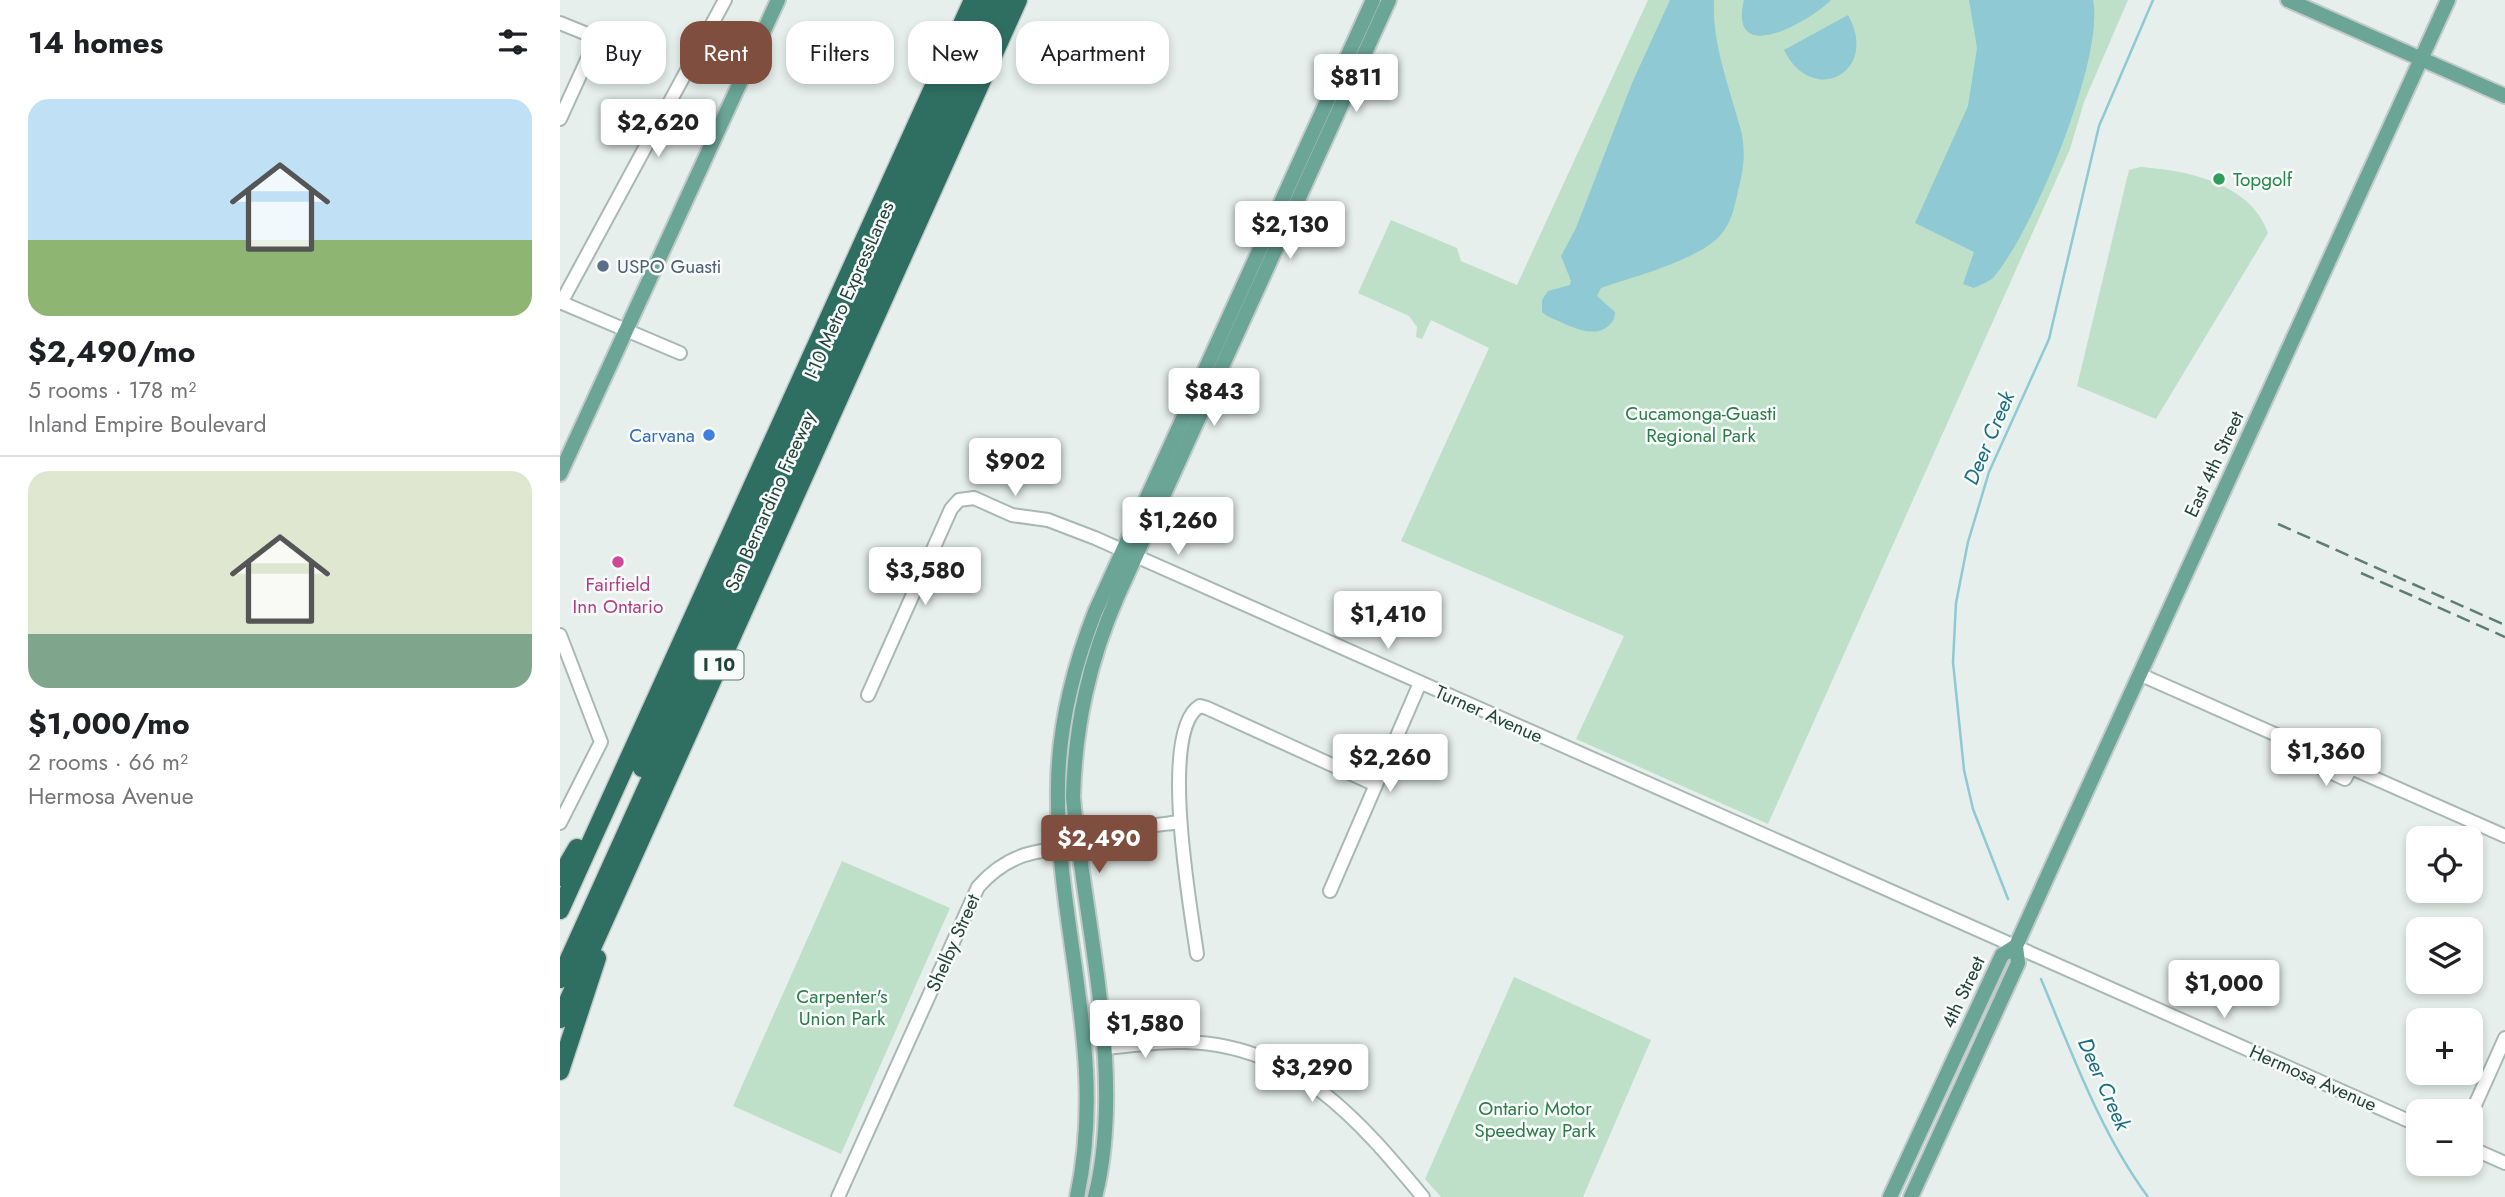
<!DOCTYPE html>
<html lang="en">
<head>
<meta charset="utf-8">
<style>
	body { margin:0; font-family:Jost,sans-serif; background:#f6f6f6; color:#202124; height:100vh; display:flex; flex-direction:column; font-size:26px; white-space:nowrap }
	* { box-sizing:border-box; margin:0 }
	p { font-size:23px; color:#757577 }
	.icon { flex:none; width:38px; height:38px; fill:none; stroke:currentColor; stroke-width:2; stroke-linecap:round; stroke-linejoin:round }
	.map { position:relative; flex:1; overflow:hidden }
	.sheet { display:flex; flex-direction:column; background:#fff; width:560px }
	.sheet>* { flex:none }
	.top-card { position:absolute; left:21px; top:21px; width:665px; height:63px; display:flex; gap:14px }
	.tools { position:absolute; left:1846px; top:826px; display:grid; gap:14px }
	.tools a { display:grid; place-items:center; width:77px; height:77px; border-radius:14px; background:#fff; box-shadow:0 4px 10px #0003; font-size:35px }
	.price { position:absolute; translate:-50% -60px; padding:0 16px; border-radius:7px; background:#fff; color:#222; font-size:23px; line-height:46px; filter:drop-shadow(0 2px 4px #0008) }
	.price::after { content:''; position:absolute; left:50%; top:42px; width:21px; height:16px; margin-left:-10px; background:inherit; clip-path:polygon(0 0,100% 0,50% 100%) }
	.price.active { background:#7f4e3f; color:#fff }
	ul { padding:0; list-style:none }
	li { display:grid; align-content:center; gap:14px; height:371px; padding:0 28px }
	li+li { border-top:2px solid #e0e0e0 }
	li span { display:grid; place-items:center; height:217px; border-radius:21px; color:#555 }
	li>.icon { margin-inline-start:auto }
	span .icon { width:126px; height:126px; fill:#fffc; stroke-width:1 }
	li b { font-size:30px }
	h2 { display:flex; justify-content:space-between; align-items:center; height:84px; padding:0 28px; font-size:30px }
	.chip { padding:0 24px; border-radius:21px; background:#fff; box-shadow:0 4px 10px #0003; font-size:24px; line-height:63px }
	.chip.active { background:#7f4e3f; color:#fff }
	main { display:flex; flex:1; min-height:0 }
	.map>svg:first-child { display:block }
</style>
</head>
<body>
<main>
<section class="sheet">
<h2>14 homes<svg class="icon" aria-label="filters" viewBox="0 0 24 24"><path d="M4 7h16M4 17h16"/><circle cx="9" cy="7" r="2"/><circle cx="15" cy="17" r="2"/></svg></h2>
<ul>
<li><span style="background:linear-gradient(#bfe0f5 65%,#8fb573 0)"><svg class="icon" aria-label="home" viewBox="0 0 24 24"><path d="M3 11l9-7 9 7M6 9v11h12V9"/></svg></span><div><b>$2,490/mo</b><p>5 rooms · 178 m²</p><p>Inland Empire Boulevard</p></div></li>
<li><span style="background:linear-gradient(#dfe7d0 75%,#7fa58c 0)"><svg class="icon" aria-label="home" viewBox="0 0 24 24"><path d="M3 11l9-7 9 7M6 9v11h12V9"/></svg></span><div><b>$1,000/mo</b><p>2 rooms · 66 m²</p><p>Hermosa Avenue</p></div></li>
</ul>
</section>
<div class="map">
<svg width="1945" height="1197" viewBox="0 0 1945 1197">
	<rect width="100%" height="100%" fill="#e6efeb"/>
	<!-- green -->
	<path fill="#bfe0c8" d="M 1088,0 L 1568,0 L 1524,102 L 1510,149 L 1208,824 L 1016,739 L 1064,636 L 841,541 L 929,348 L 871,320 L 862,339 L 856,337 L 857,327 L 849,316 L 798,293 L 831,220 L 897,248 L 901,261 L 957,285 Z
		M 1580,167 C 1626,170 1691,183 1708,233 L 1596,419 L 1517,386 L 1569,170 Z
		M 282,861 L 390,908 L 281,1154 L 173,1106 Z
		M 954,977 L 1091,1040 L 1023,1197 L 881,1197 L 865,1179 Z"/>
	<!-- water -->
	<path fill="#8ec9d4" d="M 1110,0 L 1154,0 C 1152,41 1167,80 1178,120 C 1186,144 1185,164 1179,187 C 1175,203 1173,219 1163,232 C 1144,259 1072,277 1041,288 L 1037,296 L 1055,312 L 1054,319 C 1039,345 1007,324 987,316 L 982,312 L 982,300 L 988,291 L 1010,285 L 1011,281 L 1001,256 L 1016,228 L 1072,83 Z
		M 1184,0 L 1271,0 C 1249,22 1168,68 1184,0 Z
		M 1409,0 L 1533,0 C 1545,58 1473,232 1433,278 C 1428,282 1420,285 1414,288 L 1403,284 L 1414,252 L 1355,223 L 1408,106 L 1417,48 Z
		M 1288,15 C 1320,72 1253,108 1224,50 Z"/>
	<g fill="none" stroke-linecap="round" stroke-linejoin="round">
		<!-- stream -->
		<path stroke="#8ec9d4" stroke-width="2.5" d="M 1448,899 L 1413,809 L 1404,770 L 1393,662 L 1396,603 L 1408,542 L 1429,472 L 1489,339 L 1539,126 L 1593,0
			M 1481,979 C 1512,1053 1540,1132 1588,1197"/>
		<defs>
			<path id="minor" d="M 0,23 L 37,38 L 0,119
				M 0,302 L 120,353
				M 1,303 L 165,0
				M 0,635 L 41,742 L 0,823
				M 1579,674 L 1945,836
				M 308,695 L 391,509 L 399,500 L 414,498 L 452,515 L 488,520 L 535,538 L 1858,1125
				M 1762,755 L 1758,766 L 1785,779 L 1791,768
				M 770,891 L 860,683
				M 637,954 C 631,910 598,730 640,706 L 647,708 L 816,785
				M 544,1048 C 571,1046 597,1041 624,1042 C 735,1044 798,1119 863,1197
				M 1911,1114 L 1945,1038
				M 1911,1148 L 1945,1163
				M 278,1197 L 418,887 C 458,842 494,853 547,841 C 559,838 570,832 582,828 C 594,824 608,824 620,822"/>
			<path id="major" d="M 1728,0 L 1945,96
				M 0,474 L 218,0
				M 517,1197 C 548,1052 495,927 498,784 C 499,724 513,668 535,612 L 813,0
				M 535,1197 C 566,1075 524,922 513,797 C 515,725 529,661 558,595 L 829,0
				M 1330,1197 L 1442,955 L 1456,946
				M 1351,1197 L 1458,963 L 1456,946 L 1488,875 L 1888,0"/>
			<path id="highway" d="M 82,768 L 427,0
				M 0,877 L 17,848
				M 0,910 L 413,0
				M 0,979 L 443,0
				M 0,1019 L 458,0
				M 0,1071 L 37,958"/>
		</defs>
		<!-- minor casing -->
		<use href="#minor" stroke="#a8b8b2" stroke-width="16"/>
		<!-- major casing -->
		<use href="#major" stroke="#c2cac8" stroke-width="18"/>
		<!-- highway casing -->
		<use href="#highway" stroke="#c2cac8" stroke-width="21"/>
		<!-- minor -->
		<use href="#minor" stroke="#fff" stroke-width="12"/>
		<!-- major -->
		<use href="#major" stroke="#6aa596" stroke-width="14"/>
		<!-- highway -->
		<use href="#highway" stroke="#2f6f62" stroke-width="18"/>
		<!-- rail -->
		<path stroke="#5f7d75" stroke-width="2.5" stroke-dasharray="14 7" stroke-linecap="butt" d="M 1718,524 L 1945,625
			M 1801,573 L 1945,637"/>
	</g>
	<!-- markers -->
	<circle fill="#2e9e5b" stroke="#f7fbf9" stroke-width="2.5" cx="1659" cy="179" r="7"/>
	<circle fill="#5c6f8a" stroke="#f7fbf9" stroke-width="2.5" cx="43" cy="266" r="7"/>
	<circle fill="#3f7fe0" stroke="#f7fbf9" stroke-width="2.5" cx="149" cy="435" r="7"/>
	<circle fill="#d1479c" stroke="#f7fbf9" stroke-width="2.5" cx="58" cy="562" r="7"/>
	<g text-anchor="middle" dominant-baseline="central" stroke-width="5" stroke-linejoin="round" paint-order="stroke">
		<!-- shield labels -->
		<rect fill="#f7fbf9" stroke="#637a73" stroke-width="2" x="134.5" y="650.5" width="49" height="29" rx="5"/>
		<g font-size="18" font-weight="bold" fill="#24423a">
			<text x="159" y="665">I 10</text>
		</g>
		<!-- leisure labels -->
		<g font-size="19" fill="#27864d" stroke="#f7fbf9" text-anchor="start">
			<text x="1673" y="179">Topgolf</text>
		</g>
		<!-- service labels -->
		<g font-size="19" fill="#4e5e75" stroke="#f7fbf9" text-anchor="start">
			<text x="57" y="266">USPO Guasti</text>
		</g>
		<!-- street labels -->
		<g font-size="19" fill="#24423a" stroke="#f7fbf9">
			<text transform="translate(289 290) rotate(-66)">I-10 Metro ExpressLanes</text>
			<text transform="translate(1654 464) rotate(-65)">East 4th Street</text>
			<text transform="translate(210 501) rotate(-66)">San Bernardino Freeway</text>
			<text transform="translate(929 714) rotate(24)">Turner Avenue</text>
			<text transform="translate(393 943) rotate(-66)">Shelby Street</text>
			<text transform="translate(1403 992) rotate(-65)">4th Street</text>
			<text transform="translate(1753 1078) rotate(24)">Hermosa Avenue</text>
		</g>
		<!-- park labels -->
		<g font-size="19" fill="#2d7a4b" stroke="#f7fbf9">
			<text x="1141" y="413">Cucamonga-Guasti<tspan x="1141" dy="22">Regional Park</tspan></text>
			<text x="282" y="996">Carpenter's<tspan x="282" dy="22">Union Park</tspan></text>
			<text x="975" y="1108">Ontario Motor<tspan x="975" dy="22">Speedway Park</tspan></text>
		</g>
		<!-- shop labels -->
		<g font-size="19" fill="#366cbe" stroke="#f7fbf9" text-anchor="end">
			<text x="135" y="435">Carvana</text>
		</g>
		<!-- hotel labels -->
		<g font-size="19" fill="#b23c85" stroke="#f7fbf9">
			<text x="58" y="584">Fairfield<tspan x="58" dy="22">Inn Ontario</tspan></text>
		</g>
		<!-- water labels -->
		<g font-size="21" font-style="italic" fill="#1c6f80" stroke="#f7fbf9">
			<text transform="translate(1429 438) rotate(-67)">Deer Creek</text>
			<text transform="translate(1544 1084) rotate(66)">Deer Creek</text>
		</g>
	</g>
</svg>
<div class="tools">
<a><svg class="icon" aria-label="locate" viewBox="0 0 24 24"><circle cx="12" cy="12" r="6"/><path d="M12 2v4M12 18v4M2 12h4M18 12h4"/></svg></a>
<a><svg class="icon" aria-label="layers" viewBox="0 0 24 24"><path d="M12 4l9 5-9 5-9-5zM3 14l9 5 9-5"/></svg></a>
<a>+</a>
<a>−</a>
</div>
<b class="price" style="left:796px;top:114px">$811</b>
<b class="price" style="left:98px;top:159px">$2,620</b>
<b class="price" style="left:730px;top:261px">$2,130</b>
<b class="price" style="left:654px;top:428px">$843</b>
<b class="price" style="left:455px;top:498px">$902</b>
<b class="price" style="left:618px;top:557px">$1,260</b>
<b class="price" style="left:365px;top:607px">$3,580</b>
<b class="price" style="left:828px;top:651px">$1,410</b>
<b class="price" style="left:1766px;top:788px">$1,360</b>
<b class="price" style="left:830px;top:794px">$2,260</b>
<b class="price active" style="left:539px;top:875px">$2,490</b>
<b class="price" style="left:1664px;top:1020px">$1,000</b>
<b class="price" style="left:585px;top:1060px">$1,580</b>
<b class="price" style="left:752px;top:1104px">$3,290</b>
<div class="top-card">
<a class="chip">Buy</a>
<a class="chip active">Rent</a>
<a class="chip">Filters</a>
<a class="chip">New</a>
<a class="chip">Apartment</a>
</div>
</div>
</main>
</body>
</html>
